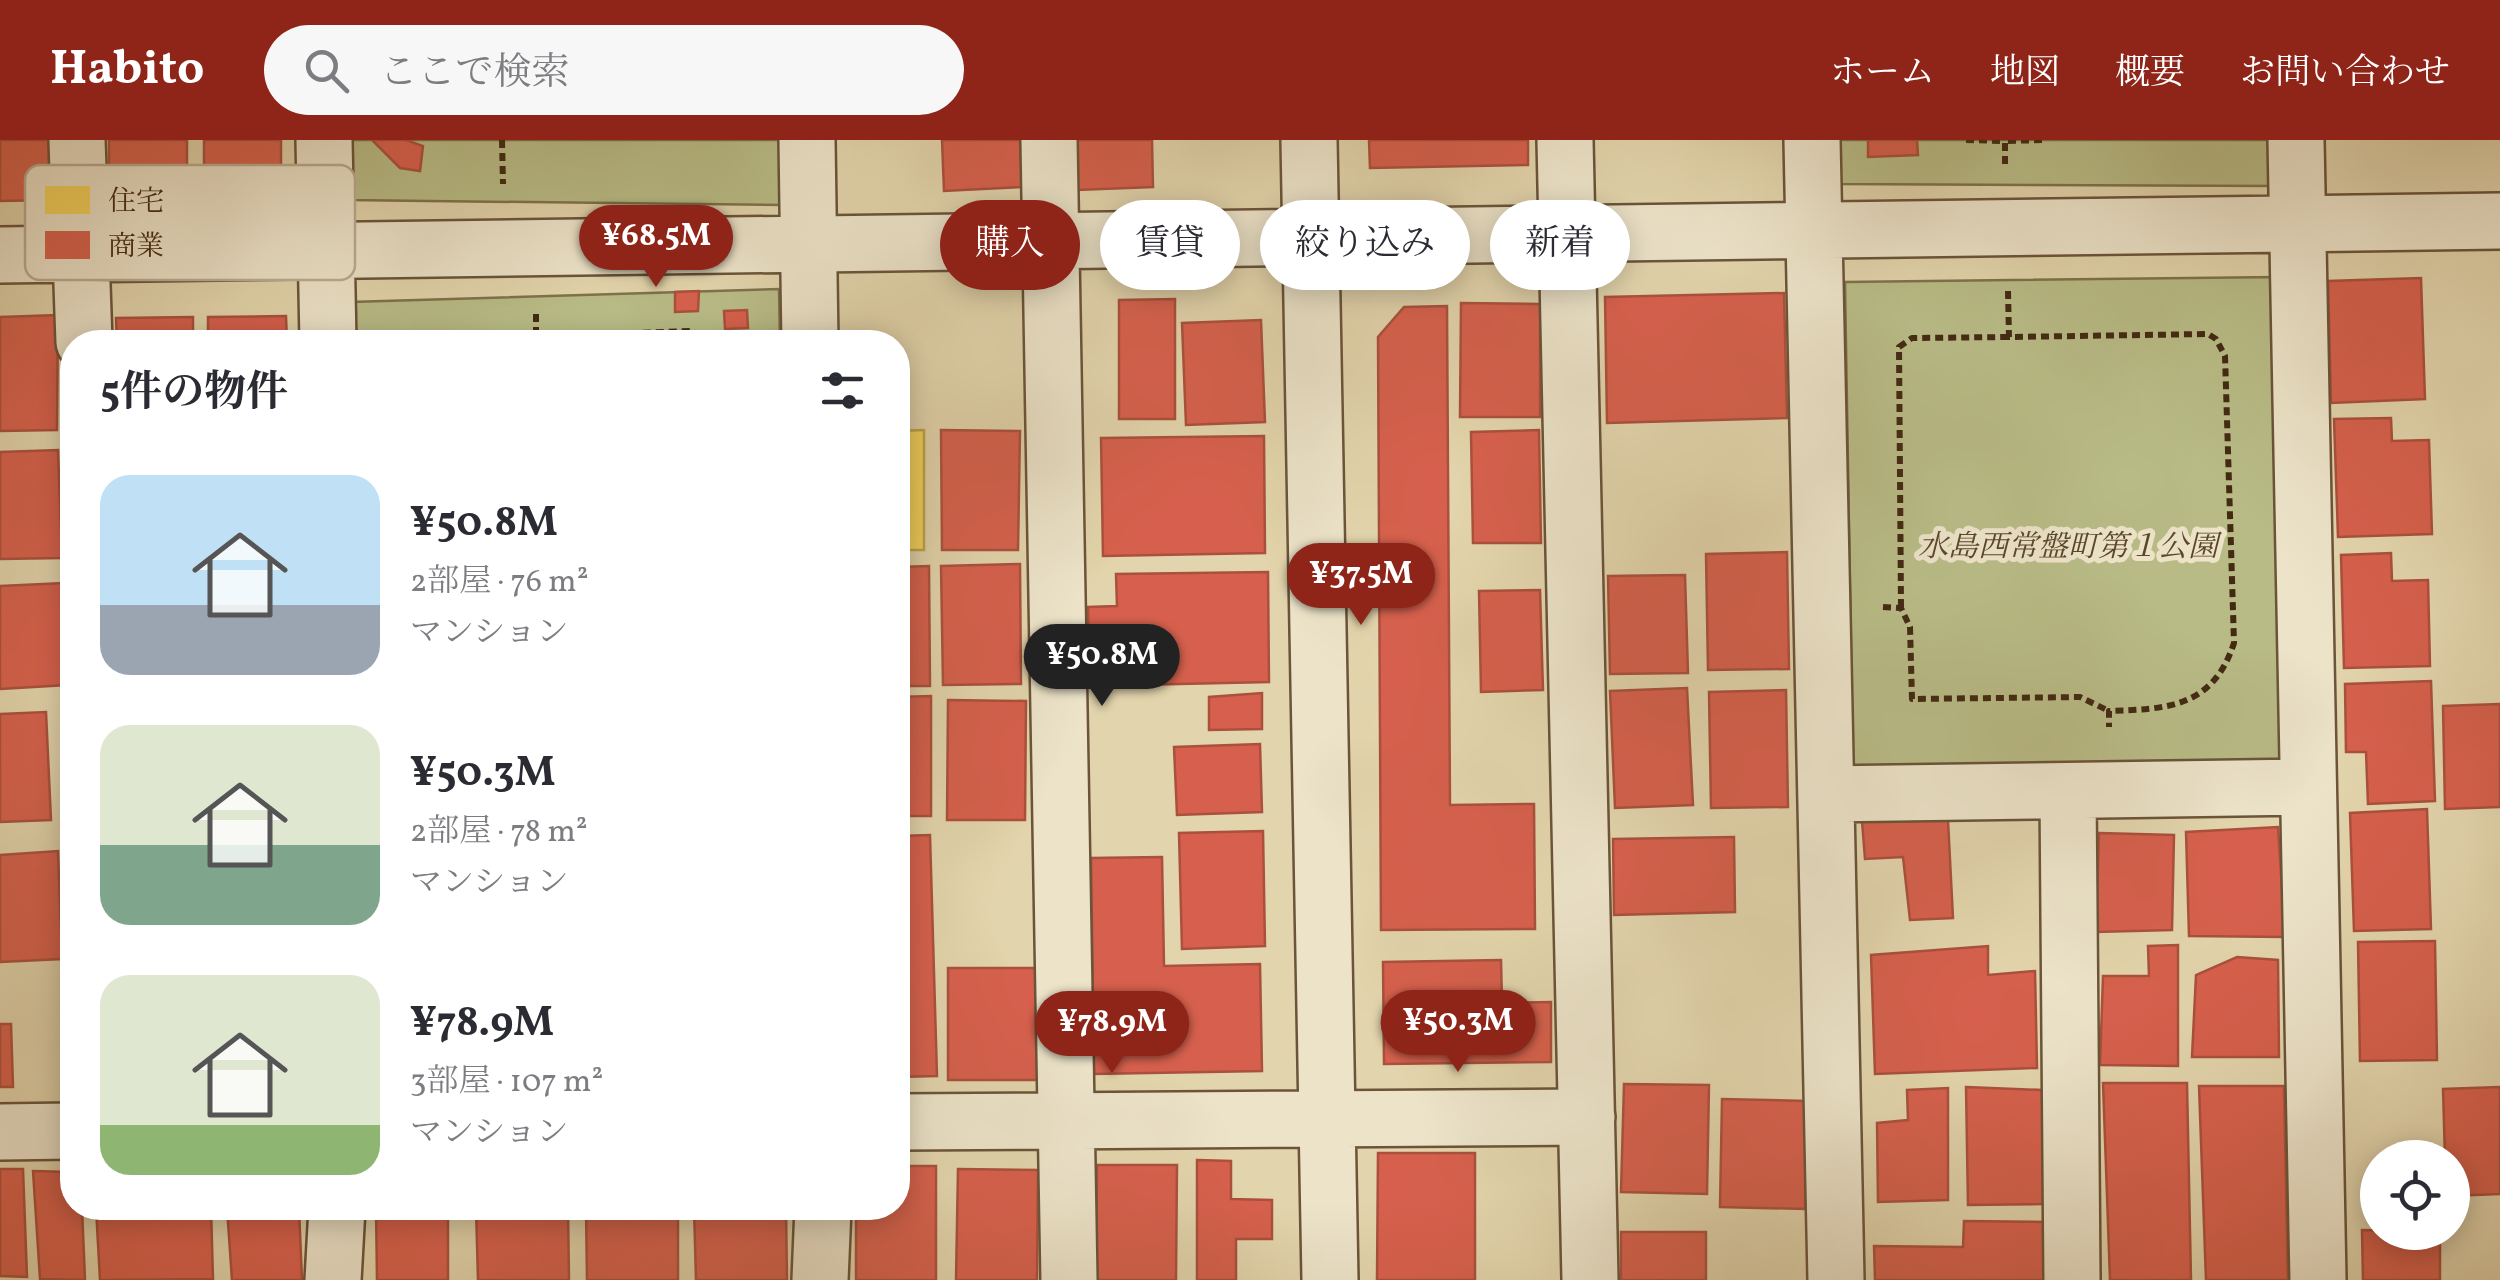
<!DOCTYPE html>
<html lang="ja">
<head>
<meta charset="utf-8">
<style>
	body { margin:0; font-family:Vollkorn,"Noto Serif JP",serif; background:#f7f7f7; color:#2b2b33; height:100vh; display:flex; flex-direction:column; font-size:38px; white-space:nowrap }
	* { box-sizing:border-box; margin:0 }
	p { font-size:32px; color:#7c7c81 }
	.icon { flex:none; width:55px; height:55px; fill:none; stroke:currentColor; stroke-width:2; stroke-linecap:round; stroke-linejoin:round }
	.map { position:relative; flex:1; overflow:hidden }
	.side { position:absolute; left:60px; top:190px; width:850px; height:890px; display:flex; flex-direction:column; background:#fff; border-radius:40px; box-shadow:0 5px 25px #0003 }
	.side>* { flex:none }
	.banner { position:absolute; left:940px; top:60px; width:950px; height:90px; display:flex; gap:20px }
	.controls { position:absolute; left:2360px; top:1000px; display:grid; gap:20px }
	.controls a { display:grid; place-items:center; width:110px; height:110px; border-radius:50%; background:#fff; box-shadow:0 5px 25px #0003; font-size:50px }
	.price { position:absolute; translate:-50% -85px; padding:0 22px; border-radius:35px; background:#8f2418; color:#fff; font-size:32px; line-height:65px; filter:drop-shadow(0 2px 5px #0008) }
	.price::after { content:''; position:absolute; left:50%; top:60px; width:30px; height:22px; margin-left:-15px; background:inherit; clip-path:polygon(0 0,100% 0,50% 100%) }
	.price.current { background:#222; color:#fff }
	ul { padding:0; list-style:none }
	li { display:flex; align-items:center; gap:30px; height:250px; padding:0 40px }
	li span { display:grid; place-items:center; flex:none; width:280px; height:200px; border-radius:30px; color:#555 }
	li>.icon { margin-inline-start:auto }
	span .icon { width:120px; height:120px; fill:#fffc; stroke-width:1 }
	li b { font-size:42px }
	h2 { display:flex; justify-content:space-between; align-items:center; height:120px; padding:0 40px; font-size:42px }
	.chip { padding:0 35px; border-radius:45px; background:#fff; box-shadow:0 5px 25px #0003; font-size:35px; line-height:90px }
	.chip.current { background:#8f2418; color:#fff }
	header { display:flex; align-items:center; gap:60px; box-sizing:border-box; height:140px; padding:0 50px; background:#8f2418; color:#fff }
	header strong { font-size:48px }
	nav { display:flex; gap:55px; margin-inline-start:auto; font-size:35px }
	.search { width:700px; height:90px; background:#f7f7f7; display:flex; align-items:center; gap:25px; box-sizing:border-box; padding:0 35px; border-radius:55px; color:#7c7c81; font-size:38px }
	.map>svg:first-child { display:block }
</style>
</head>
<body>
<header>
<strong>Habito</strong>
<div class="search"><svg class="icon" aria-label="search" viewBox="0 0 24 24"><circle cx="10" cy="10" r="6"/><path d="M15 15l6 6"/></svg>ここで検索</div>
<nav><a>ホーム</a><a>地図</a><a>概要</a><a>お問い合わせ</a></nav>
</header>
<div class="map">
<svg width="2500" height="1140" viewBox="0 0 2500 1140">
	<rect width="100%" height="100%" fill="#e2d4ac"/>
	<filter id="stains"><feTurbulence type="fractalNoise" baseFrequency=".002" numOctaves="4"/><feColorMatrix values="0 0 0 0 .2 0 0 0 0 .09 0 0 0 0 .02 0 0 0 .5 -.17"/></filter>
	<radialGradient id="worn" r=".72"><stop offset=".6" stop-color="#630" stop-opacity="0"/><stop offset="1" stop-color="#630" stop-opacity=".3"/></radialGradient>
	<!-- green -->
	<path fill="#b8bb86" stroke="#7e724c" stroke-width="2.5" d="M 346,0 L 780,0 L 781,65 L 347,60 Z
		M 1838,0 L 2272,0 L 2274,46 L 1839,44 Z
		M 2278,137 L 2291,628 L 1853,632 L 1845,142 Z
		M 779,149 L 780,202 L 352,202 L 351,162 Z"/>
	<!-- homes -->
	<path fill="#f6d55c" stroke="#c0a246" stroke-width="2.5" d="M 924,290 L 924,410 L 898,410 L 898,291 Z"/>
	<!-- shops -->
	<path fill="#d6604d" stroke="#aa503c" stroke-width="2.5" d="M 0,0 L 49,0 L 49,60 L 0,61 Z
		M 109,0 L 187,0 L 187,49 L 109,50 Z
		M 204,0 L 281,0 L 281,49 L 204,49 Z
		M 372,0 L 406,0 L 423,6 L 420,31 L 400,28 Z
		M 942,0 L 1020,0 L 1022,47 L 944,51 Z
		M 1075,0 L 1152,0 L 1153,47 L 1077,50 Z
		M 1369,0 L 1528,0 L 1528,25 L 1370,28 Z
		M 1868,0 L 1917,0 L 1918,15 L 1868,17 Z
		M 2421,138 L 2425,259 L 2331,263 L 2328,141 Z
		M 699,151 L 698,171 L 675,172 L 675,152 Z
		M 1784,153 L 1787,278 L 1607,283 L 1605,157 Z
		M 1175,159 L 1175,279 L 1119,279 L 1119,160 Z
		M 1461,163 L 1540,164 L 1540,277 L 1460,277 Z
		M 1447,166 L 1450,665 L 1534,664 L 1535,789 L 1381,790 L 1378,197 L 1404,167 Z
		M 747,170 L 748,188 L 725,189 L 724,171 Z
		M 58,175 L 57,290 L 0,291 L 0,177 Z
		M 286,176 L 287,202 L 208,202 L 208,177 Z
		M 193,177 L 193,202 L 117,202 L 116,178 Z
		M 1261,180 L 1265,282 L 1186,285 L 1182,183 Z
		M 2391,278 L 2392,301 L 2429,300 L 2432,394 L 2338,397 L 2334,279 Z
		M 941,290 L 1020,291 L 1018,410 L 942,410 Z
		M 1539,290 L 1541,403 L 1473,403 L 1471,292 Z
		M 1264,296 L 1265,413 L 1103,416 L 1101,298 Z
		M 58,310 L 62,418 L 0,419 L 0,312 Z
		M 1787,412 L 1789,529 L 1708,530 L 1706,414 Z
		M 2391,413 L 2392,441 L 2428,440 L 2430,526 L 2344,528 L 2341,415 Z
		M 1020,424 L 1021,544 L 943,545 L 941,426 Z
		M 929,426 L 930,546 L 898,546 L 898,427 Z
		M 1268,432 L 1269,542 L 1089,546 L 1088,467 L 1117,466 L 1116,434 Z
		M 1685,435 L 1688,533 L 1610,534 L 1608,436 Z
		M 63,443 L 67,545 L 0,549 L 0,446 Z
		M 1540,450 L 1543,550 L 1481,552 L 1479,451 Z
		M 2431,541 L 2435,661 L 2368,664 L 2366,612 L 2346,612 L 2345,544 Z
		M 1687,548 L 1693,665 L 1615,668 L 1610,551 Z
		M 1786,550 L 1788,667 L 1711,668 L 1709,552 Z
		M 1262,553 L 1262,589 L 1209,590 L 1209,557 Z
		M 931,556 L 931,676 L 898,676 L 898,557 Z
		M 948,560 L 1026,561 L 1025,680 L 947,680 Z
		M 2500,564 L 2500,667 L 2445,669 L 2443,566 Z
		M 46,572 L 51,680 L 0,682 L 0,574 Z
		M 1260,604 L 1262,672 L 1177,675 L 1174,607 Z
		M 2427,669 L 2431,789 L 2354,791 L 2350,673 Z
		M 1948,680 L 1953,778 L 1910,780 L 1903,717 L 1865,719 L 1862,681 Z
		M 2278,687 L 2285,797 L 2189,796 L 2186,692 Z
		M 1263,691 L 1265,806 L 1182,809 L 1179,693 Z
		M 2099,693 L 2174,695 L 2172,790 L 2096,792 Z
		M 930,695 L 937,936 L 898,937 L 898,696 Z
		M 1734,697 L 1735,772 L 1614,775 L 1613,699 Z
		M 58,711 L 62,819 L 0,822 L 0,715 Z
		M 1162,717 L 1164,826 L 1260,824 L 1262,931 L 1094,934 L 1091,718 Z
		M 2435,801 L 2437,920 L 2360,921 L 2358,802 Z
		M 2178,805 L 2178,926 L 2100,925 L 2103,836 L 2149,836 L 2148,806 Z
		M 1988,806 L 1988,835 L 2035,831 L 2037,928 L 1875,934 L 1871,815 Z
		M 2237,817 L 2278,820 L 2279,917 L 2192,917 L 2196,835 Z
		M 1501,820 L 1502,863 L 1551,862 L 1551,922 L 1384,924 L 1383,822 Z
		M 948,828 L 1039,828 L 1039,940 L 948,940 Z
		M 0,884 L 11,884 L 13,947 L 0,947 Z
		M 2103,943 L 2187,943 L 2191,1140 L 2110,1140 Z
		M 1624,944 L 1709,945 L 1707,1054 L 1621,1052 Z
		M 2199,946 L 2284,946 L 2288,1140 L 2206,1140 Z
		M 1966,947 L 2042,950 L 2044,1064 L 1968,1065 Z
		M 2500,947 L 2500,1054 L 2452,1056 L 2452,1018 L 2445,1018 L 2443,949 Z
		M 1948,948 L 1948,1060 L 1878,1062 L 1877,983 L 1908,980 L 1907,950 Z
		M 1722,959 L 1807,961 L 1805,1069 L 1720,1067 Z
		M 1378,1013 L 1475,1013 L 1475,1140 L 1377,1140 Z
		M 1197,1020 L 1231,1021 L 1231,1059 L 1272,1060 L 1272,1099 L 1236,1099 L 1236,1140 L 1197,1140 Z
		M 1097,1025 L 1177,1025 L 1176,1140 L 1096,1140 Z
		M 898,1026 L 936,1026 L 936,1140 L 856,1140 L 856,1068 L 898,1068 Z
		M 0,1029 L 23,1029 L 27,1137 L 0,1136 Z
		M 958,1029 L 1038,1030 L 1037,1140 L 956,1140 Z
		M 33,1031 L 72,1032 L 72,1068 L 82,1068 L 85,1140 L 40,1139 Z
		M 96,1068 L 211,1068 L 213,1139 L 100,1140 Z
		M 227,1068 L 299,1068 L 302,1140 L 232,1140 Z
		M 376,1068 L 448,1068 L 448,1140 L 377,1140 Z
		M 476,1068 L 568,1068 L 569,1140 L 478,1140 Z
		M 586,1068 L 678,1068 L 678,1140 L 587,1140 Z
		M 694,1068 L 786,1068 L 787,1140 L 696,1140 Z
		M 1964,1081 L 2047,1082 L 2044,1140 L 1875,1140 L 1874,1106 L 1963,1107 Z
		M 2362,1090 L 2440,1092 L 2440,1140 L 2363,1140 Z
		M 1621,1092 L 1706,1092 L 1706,1140 L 1621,1140 Z"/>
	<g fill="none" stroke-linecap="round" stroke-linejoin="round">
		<defs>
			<path id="minor" d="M 77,0 L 84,202
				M 324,0 L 328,202
				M 807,0 L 810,202
				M 1049,0 L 1069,1140
				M 1309,0 L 1330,1140
				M 1565,0 L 1590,1140
				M 1812,0 L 1836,1140
				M 2296,0 L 2318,1140
				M 0,115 L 2500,81
				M 2068,652 L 2072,1140
				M 1826,654 L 2307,647
				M 898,982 L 1587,977
				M 0,992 L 72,991
				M 333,1140 L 337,1068
				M 820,1140 L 823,1068"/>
		</defs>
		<!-- minor casing -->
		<use href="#minor" stroke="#6b5439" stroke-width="60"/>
		<!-- path -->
		<path stroke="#432a13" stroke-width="6" stroke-dasharray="8 5" stroke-linecap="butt" d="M 502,0 L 503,44
			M 1966,0 L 2004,1
			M 2005,24 L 2005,1 L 2046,0
			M 2008,151 L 2009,197 L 2208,194 L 2216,199 L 2225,216 L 2234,503 C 2213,567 2169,569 2109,571 L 2109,587
			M 536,195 L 536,170
			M 396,202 L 691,191 L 716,202
			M 1883,467 L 1901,468 L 1910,487 L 1912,559 L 2080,557 L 2109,571
			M 1901,467 L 1899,207 L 1912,198 L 2009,197"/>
		<!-- minor -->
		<use href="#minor" stroke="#ece3c9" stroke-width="55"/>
	</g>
	<g text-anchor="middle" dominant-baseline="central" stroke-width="10" stroke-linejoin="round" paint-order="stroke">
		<!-- park labels -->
		<g font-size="30" font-style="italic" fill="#5a472a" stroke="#ece3c9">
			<text x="2068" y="408">水島西常盤町第１公園</text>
		</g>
	</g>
	<!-- legend -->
	<rect x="25" y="25" width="330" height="115" rx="15" fill="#ece3c9" stroke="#b9ac92" stroke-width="2.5"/>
	<rect x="45" y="46" width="45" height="28" fill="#f6d55c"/>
	<rect x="45" y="91" width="45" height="28" fill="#d6604d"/>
	<g font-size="28" fill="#432a13">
		<text x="108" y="70">住宅</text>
		<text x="108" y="115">商業</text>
	</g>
	<rect width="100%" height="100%" filter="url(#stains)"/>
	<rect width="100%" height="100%" fill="url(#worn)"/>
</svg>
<div class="controls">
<a><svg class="icon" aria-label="locate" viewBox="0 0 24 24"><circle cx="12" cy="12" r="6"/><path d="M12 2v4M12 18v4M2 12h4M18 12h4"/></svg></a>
</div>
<b class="price" style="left:656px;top:150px">¥68.5M</b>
<b class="price" style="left:1361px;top:488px">¥37.5M</b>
<b class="price current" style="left:1102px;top:569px">¥50.8M</b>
<b class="price" style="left:1458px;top:935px">¥50.3M</b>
<b class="price" style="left:1112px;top:936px">¥78.9M</b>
<div class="banner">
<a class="chip current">購入</a>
<a class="chip">賃貸</a>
<a class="chip">絞り込み</a>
<a class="chip">新着</a>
</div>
<section class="side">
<h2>5件の物件<svg class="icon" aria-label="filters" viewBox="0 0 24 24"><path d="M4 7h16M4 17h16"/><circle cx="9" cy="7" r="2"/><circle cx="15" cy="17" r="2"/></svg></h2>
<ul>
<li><span style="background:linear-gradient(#bfe0f5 65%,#9aa5b1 0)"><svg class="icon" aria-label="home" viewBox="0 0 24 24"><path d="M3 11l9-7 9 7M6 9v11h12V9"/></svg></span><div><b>¥50.8M</b><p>2部屋 · 76 m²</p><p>マンション</p></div></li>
<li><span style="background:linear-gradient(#dfe7d0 60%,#7fa58c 0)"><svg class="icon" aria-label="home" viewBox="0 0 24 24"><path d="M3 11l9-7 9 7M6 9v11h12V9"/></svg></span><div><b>¥50.3M</b><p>2部屋 · 78 m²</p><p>マンション</p></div></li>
<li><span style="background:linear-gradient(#dfe7d0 75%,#8fb573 0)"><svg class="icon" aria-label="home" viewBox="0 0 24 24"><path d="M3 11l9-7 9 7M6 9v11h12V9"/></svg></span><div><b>¥78.9M</b><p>3部屋 · 107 m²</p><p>マンション</p></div></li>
</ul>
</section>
</div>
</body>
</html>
